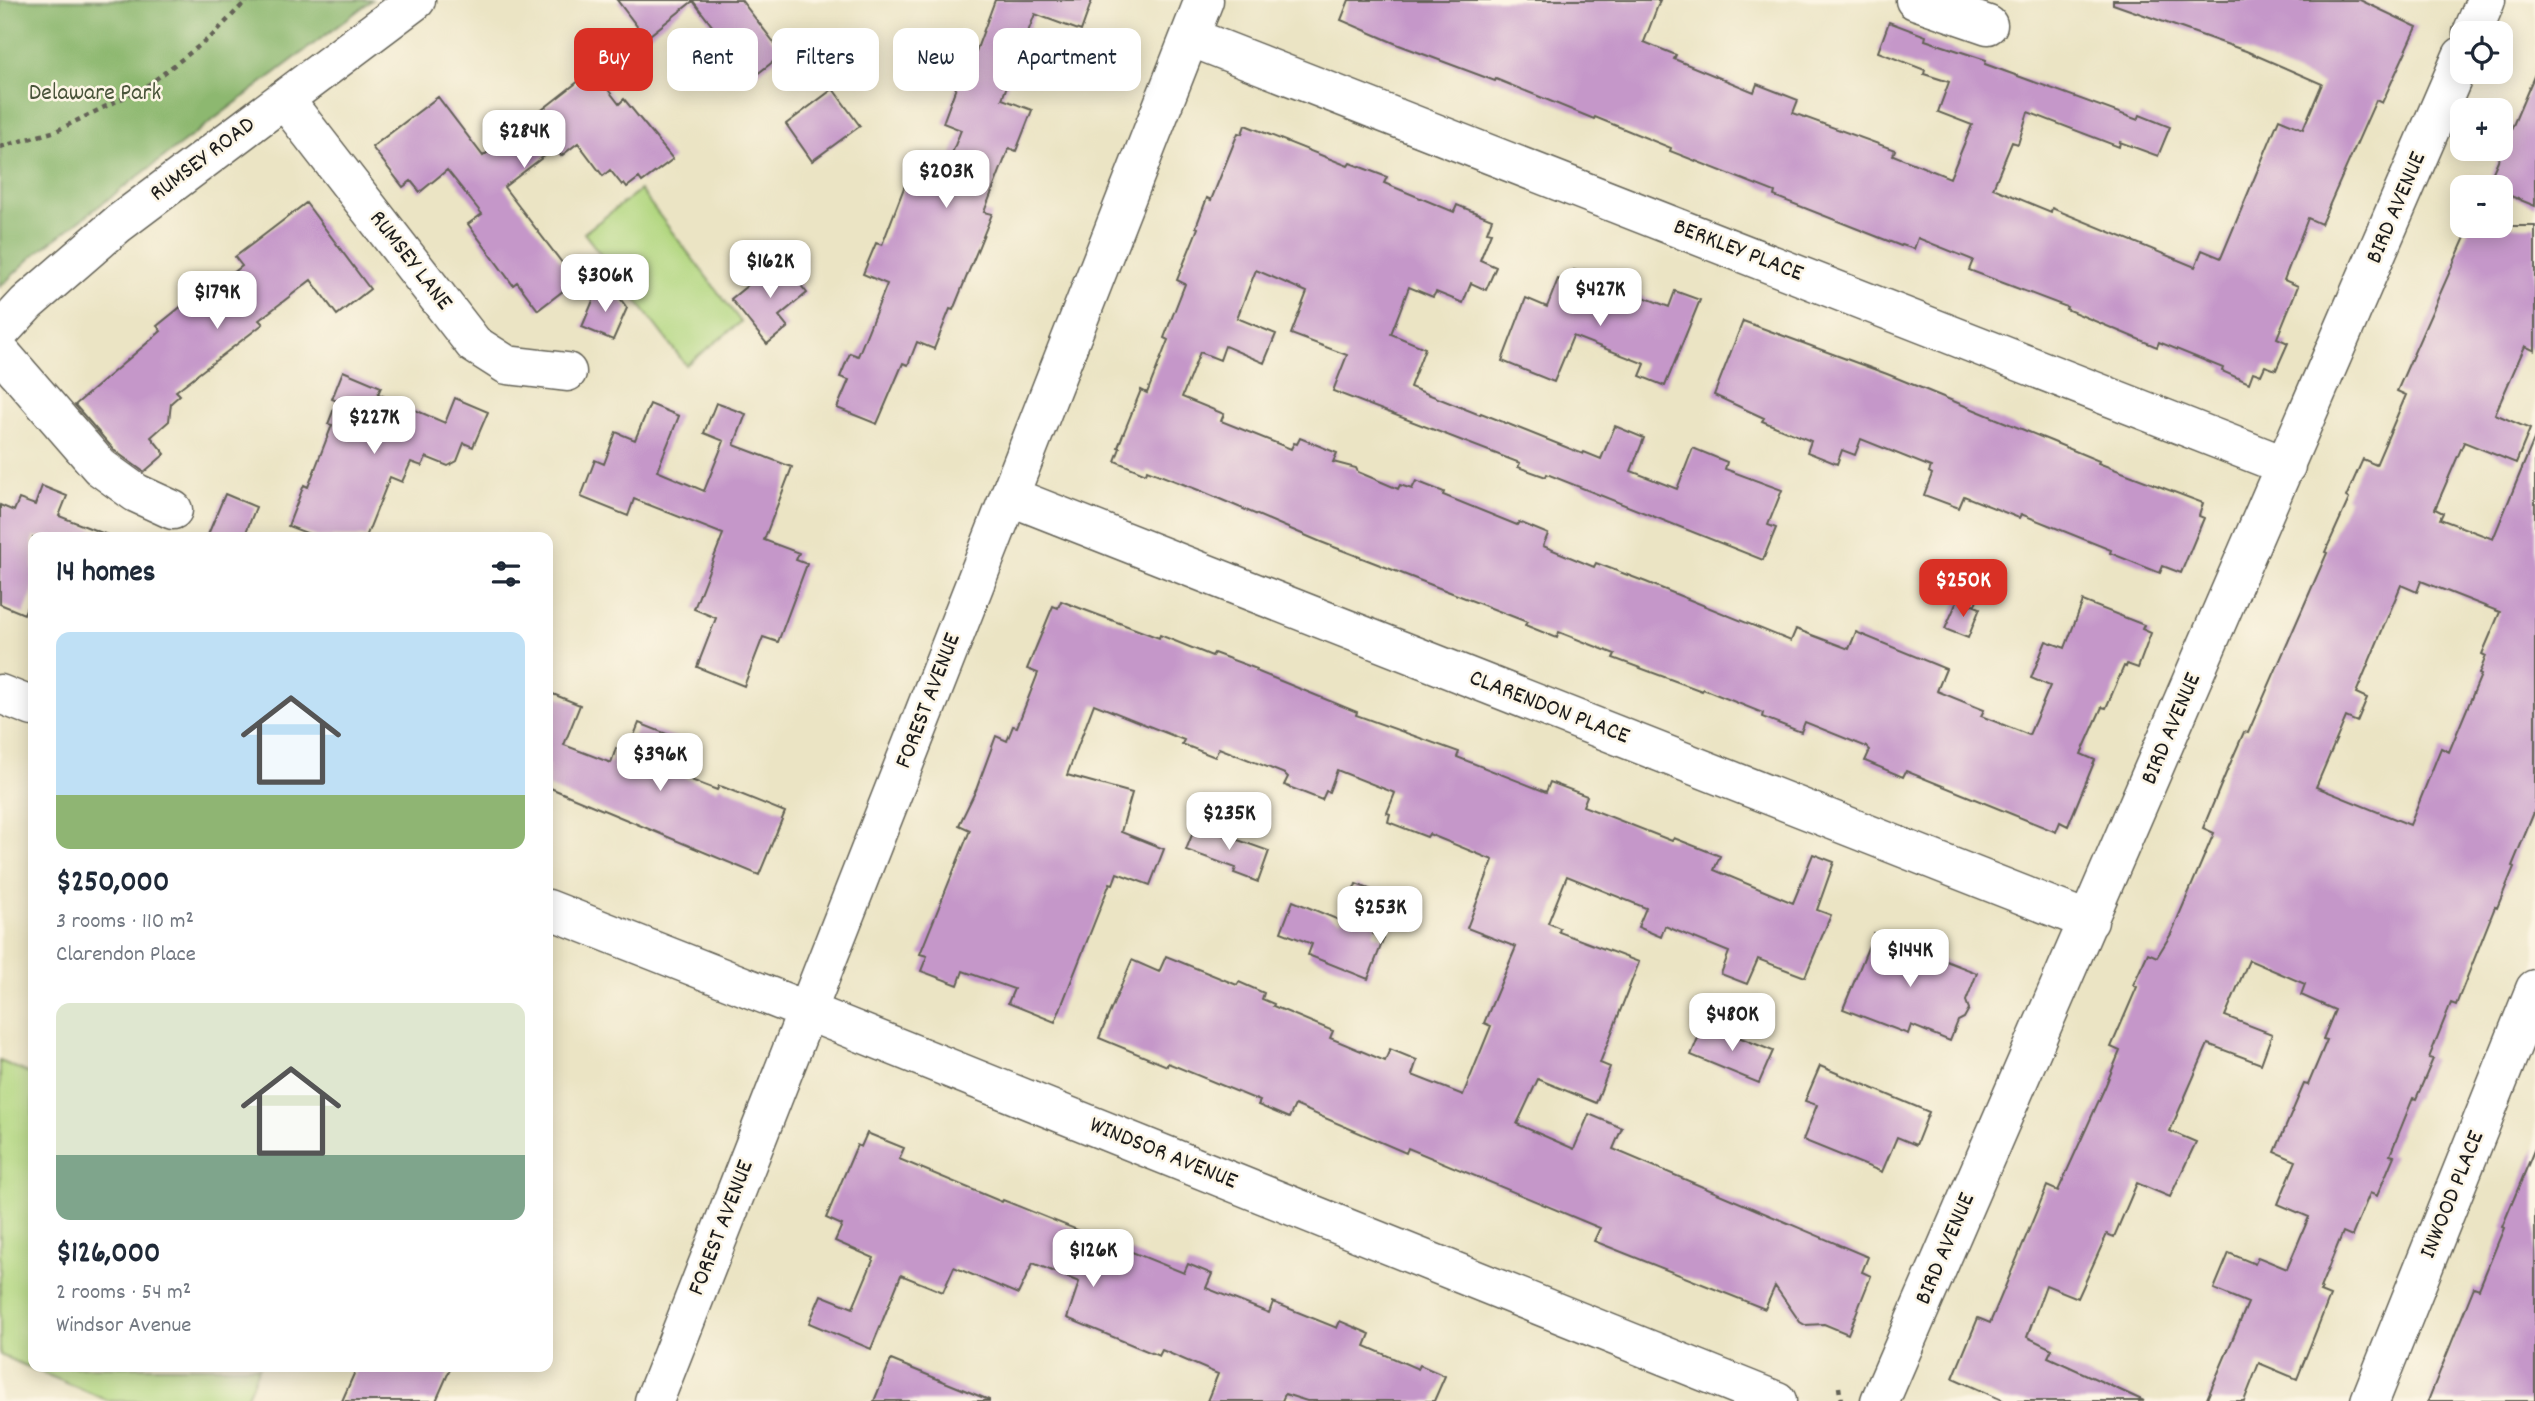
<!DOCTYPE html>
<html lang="en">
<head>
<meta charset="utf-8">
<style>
	body { margin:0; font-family:Dekko,sans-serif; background:#f2f2f3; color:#1f2937; height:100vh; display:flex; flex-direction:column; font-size:26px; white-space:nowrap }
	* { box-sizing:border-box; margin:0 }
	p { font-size:23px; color:#747a83 }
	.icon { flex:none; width:38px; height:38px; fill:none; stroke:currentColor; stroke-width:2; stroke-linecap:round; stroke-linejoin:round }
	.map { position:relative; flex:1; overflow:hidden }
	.details { position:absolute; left:28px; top:532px; width:525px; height:840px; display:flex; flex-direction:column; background:#fff; border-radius:14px; box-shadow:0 4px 18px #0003 }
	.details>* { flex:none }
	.top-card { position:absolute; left:574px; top:28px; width:665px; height:63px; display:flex; gap:14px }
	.controls { position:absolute; left:2450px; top:21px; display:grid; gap:14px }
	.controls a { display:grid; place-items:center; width:63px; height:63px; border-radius:14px; background:#fff; box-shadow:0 4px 18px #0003; font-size:35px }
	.price { position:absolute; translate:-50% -60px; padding:0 16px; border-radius:14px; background:#fff; color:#222; font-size:23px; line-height:46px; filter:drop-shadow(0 2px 4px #0008) }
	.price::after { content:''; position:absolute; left:50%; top:42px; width:21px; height:16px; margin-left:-10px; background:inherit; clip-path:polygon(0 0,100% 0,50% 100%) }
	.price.active { background:#d93025; color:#fff }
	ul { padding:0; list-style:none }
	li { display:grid; align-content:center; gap:14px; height:371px; padding:0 28px }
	li span { display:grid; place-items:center; height:217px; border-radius:14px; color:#555 }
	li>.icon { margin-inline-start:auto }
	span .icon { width:126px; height:126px; fill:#fffc; stroke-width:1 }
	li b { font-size:30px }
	h2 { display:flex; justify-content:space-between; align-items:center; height:84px; padding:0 28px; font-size:30px }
	.chip { padding:0 24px; border-radius:14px; background:#fff; box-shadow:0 4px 18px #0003; font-size:24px; line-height:63px }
	.chip.active { background:#d93025; color:#fff }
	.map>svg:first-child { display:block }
</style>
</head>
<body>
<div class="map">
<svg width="2535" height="1401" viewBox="0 0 2535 1401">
	<rect width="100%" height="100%" fill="#fcf5e5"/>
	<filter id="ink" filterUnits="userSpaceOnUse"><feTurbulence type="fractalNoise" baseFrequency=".0143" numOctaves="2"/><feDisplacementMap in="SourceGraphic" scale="14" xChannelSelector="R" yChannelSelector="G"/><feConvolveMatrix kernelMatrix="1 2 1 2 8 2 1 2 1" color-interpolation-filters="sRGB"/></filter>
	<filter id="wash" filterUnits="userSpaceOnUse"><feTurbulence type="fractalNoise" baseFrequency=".00686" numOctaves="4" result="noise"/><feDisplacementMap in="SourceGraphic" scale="28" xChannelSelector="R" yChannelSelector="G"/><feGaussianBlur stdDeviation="1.57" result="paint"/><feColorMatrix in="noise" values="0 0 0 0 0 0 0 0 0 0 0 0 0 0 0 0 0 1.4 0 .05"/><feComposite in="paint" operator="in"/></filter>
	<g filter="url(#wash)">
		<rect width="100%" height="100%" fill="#ebe4c4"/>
		<!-- green -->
		<path fill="#b2d781" stroke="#677a4e" stroke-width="2" d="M 640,190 L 741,322 L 686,365 L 584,233 Z
			M 0,1061 L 33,1075 L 33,1367 L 259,1367 L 245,1401 L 109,1401 L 0,1355 Z"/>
		<!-- forest -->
		<path fill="#8db86f" stroke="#546a46" stroke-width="2" d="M 0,0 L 372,0 L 34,255 L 0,287 Z"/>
		<g id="blocks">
			<!-- building -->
			<path fill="#c597c9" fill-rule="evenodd" d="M 617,0 L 741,0 L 783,54 L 752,78 L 693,1 L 646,38 Z
				M 995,0 L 1092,0 L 1081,31 L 1035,14 L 1002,99 L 1032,110 L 1016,151 L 1009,148 L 984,212 L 992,214 L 986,229 L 953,310 L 950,309 L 934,349 L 917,342 L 908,365 L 903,363 L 877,424 L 837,408 L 849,380 L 840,377 L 850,353 L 858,356 L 887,284 L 863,274 L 876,243 L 882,245 L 910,172 L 940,184 L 961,130 L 943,123 L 958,82 L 964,84 Z
				M 1349,0 L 1660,0 L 1644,42 L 1676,55 L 1674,59 L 1754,92 L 1757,84 L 1798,100 L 1793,113 L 1895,150 L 1893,155 L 1950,178 L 1972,125 L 1938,112 L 1949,82 L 1924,74 L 1925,70 L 1878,52 L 1889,22 L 1926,36 L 1925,40 L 1986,60 L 1985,64 L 2138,120 L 2140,115 L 2170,127 L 2158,156 L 2120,142 L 2119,147 L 2028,112 L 2018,144 L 2012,142 L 1993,188 L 2051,212 L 2052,208 L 2195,267 L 2202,250 L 2221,258 L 2279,119 L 2303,129 L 2322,84 L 2246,51 L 2113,4 L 2113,0 L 2360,0 L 2417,27 L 2382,103 L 2376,100 L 2321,224 L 2308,218 L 2284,280 L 2298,286 L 2277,338 L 2288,343 L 2276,370 L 2265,366 L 2261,375 L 2253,372 L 2249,383 L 2222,371 L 2223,368 L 2159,342 L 2157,347 L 2066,309 L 2067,307 L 1969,270 L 1973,260 L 1918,238 L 1914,249 L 1902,245 L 1901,246 L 1774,196 L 1775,192 L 1670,151 L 1671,148 L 1595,117 L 1594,119 L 1496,79 L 1495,81 L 1399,45 L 1341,20 Z
				M 593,70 L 619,104 L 624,99 L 673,159 L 642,182 L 639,178 L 627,187 L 624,183 L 622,185 L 610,170 L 603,176 L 578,143 L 561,156 L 555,148 L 504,187 L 576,281 L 538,310 L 517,282 L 513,285 L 468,224 L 482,214 L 447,170 L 420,192 L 411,181 L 403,187 L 372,147 L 438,97 L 483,156 Z
				M 2535,74 L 2535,206 L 2501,192 L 2501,187 L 2487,186 Z
				M 833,89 L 860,126 L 812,161 L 786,124 Z
				M 1245,125 L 1348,166 L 1350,163 L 1387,177 L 1384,183 L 1454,212 L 1457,205 L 1492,219 L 1487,232 L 1491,233 L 1480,260 L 1496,267 L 1486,290 L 1471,283 L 1463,303 L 1436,292 L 1433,297 L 1409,287 L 1391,334 L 1425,348 L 1410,387 L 1480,415 L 1481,413 L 1583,454 L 1584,452 L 1601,459 L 1615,426 L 1644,438 L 1631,471 L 1677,489 L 1693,448 L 1727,462 L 1725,469 L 1782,490 L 1768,525 L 1776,528 L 1763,560 L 1547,474 L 1546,477 L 1518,467 L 1520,463 L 1333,391 L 1347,355 L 1291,334 L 1307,292 L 1256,270 L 1237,318 L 1276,334 L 1264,363 L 1225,346 L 1220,360 L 1200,352 L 1182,397 L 1224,414 L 1221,421 L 1291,449 L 1294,443 L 1297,444 L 1300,438 L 1337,453 L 1333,462 L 1356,468 L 1358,472 L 1398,489 L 1400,485 L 1412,489 L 1416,481 L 1444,492 L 1443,495 L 1517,525 L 1519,522 L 1548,534 L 1543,546 L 1594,567 L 1596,563 L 1646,582 L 1791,641 L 1796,629 L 1849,649 L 1856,632 L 1946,669 L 1937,691 L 1984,710 L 1981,716 L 2029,735 L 2050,686 L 2031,678 L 2046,641 L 2065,648 L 2083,601 L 2144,625 L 2142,629 L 2151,633 L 2138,668 L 2127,664 L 2126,667 L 2124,666 L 2106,708 L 2102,707 L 2081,754 L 2095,760 L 2068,826 L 2060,822 L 2056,832 L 1906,771 L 1903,777 L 1865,761 L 1870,750 L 1867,747 L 1805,722 L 1801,732 L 1762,717 L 1763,713 L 1703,689 L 1702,691 L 1613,658 L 1615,654 L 1559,632 L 1557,638 L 1525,625 L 1527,622 L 1321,542 L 1201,491 L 1147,470 L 1146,474 L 1115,461 L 1120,448 L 1118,447 L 1141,390 L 1147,393 L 1168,340 L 1164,338 L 1185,284 L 1177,280 L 1198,228 L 1196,227 L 1207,198 L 1211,200 L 1238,133 L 1242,134 Z
				M 306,203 L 370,289 L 337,315 L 311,280 L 259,320 L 263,324 L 176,391 L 180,395 L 171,403 L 169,421 L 151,437 L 165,454 L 144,472 L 115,451 L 75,405 L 161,331 L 157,326 L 188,301 L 191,306 L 242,266 L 235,257 Z
				M 2470,226 L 2535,226 L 2535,351 L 2525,346 L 2495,414 L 2530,429 L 2516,463 L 2464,442 L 2435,509 L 2443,513 L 2440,519 L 2493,539 L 2535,437 L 2535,810 L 2512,866 L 2514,867 L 2497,908 L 2495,907 L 2456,1005 L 2451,1003 L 2429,1058 L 2433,1059 L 2416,1099 L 2413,1098 L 2390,1155 L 2394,1156 L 2377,1196 L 2370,1193 L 2352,1236 L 2343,1232 L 2320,1288 L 2322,1289 L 2320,1292 L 2330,1296 L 2297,1379 L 2259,1363 L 2244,1401 L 2206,1401 L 2248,1303 L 2214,1289 L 2229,1253 L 2255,1264 L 2258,1257 L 2287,1269 L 2309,1217 L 2278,1204 L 2296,1161 L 2275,1152 L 2304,1084 L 2308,1085 L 2327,1040 L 2323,1039 L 2335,1010 L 2301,995 L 2305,984 L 2249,960 L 2225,1016 L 2272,1034 L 2261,1064 L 2208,1044 L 2170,1131 L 2196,1142 L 2170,1197 L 2137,1183 L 2114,1237 L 2107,1234 L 2078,1298 L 2046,1285 L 2027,1337 L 2052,1349 L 2048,1357 L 2144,1401 L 2004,1401 L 1953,1378 L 1978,1318 L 1990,1323 L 2047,1186 L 2058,1191 L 2105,1087 L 2120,1051 L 2111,1047 L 2137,987 L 2133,985 L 2148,953 L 2157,957 L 2171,934 L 2214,833 L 2203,828 L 2226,773 L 2244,732 L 2248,733 L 2327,553 L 2325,552 L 2349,499 L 2346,497 L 2363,459 L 2376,465 L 2406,395 L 2397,391 ZM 2421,581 L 2500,612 L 2482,654 L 2486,656 L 2479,674 L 2481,675 L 2449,752 L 2441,748 L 2410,825 L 2316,787 L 2346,717 L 2357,722 L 2367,698 L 2356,693 L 2401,585 L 2417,592 Z
				M 780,259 L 807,293 L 779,316 L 788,327 L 767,344 L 731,299 Z
				M 1574,270 L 1669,307 L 1675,291 L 1700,300 L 1665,386 L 1640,376 L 1645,364 L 1573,336 L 1554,382 L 1502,361 L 1526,298 L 1547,307 L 1558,279 L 1569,283 Z
				M 599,286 L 617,294 L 627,308 L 613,340 L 582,327 Z
				M 1743,321 L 1887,374 L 2051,441 L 2099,461 L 2098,463 L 2203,503 L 2199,516 L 2204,518 L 2181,573 L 2163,566 L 2160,573 L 2110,553 L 2111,550 L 2021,514 L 2019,518 L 1964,496 L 1959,508 L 1924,495 L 1932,474 L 1929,472 L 1931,467 L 1861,439 L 1855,455 L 1842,450 L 1837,464 L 1807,452 L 1811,441 L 1762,421 L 1764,418 L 1714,395 Z
				M 343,371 L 381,387 L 378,394 L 445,423 L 455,398 L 488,412 L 473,447 L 464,443 L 457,461 L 448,466 L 426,457 L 422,466 L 411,462 L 402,482 L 390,477 L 366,537 L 317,537 L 288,526 L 304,485 L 308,487 L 332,425 L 328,424 L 337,401 L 332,399 Z
				M 716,403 L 746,414 L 734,445 L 792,467 L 764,540 L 799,553 L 796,560 L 807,564 L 778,642 L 763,637 L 744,686 L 697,667 L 716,618 L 694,609 L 723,534 L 634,499 L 628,516 L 581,497 L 595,460 L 604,464 L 616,432 L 635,440 L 650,404 L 679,416 L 657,471 L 704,491 L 724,441 L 704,433 Z
				M 42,486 L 67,496 L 59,516 L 110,536 L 33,537 L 33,591 L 24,614 L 0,604 L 0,505 L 14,511 L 19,499 L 35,505 Z
				M 225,494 L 256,507 L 244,537 L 207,537 Z
				M 1954,562 L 1986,574 L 1975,605 L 1942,592 Z
				M 1958,599 L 1980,608 L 1968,638 L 1945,629 Z
				M 1061,601 L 1159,638 L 1160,635 L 1212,656 L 1214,653 L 1257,669 L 1256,671 L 1357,712 L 1356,715 L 1459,752 L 1457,757 L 1546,792 L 1550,782 L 1587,796 L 1583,806 L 1672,841 L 1674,838 L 1720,856 L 1714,870 L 1793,903 L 1813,854 L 1834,862 L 1817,910 L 1831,915 L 1805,977 L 1758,959 L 1747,984 L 1721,974 L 1729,952 L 1665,926 L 1661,937 L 1638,927 L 1646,908 L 1567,876 L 1548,923 L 1560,928 L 1559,932 L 1639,962 L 1600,1063 L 1610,1067 L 1596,1103 L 1538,1079 L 1517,1124 L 1574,1149 L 1589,1114 L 1622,1128 L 1613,1149 L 1868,1257 L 1862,1272 L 1871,1276 L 1848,1334 L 1824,1324 L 1805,1325 L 1800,1322 L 1775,1286 L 1765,1309 L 1594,1241 L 1600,1228 L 1408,1148 L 1406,1153 L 1295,1105 L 1289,1118 L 1258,1105 L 1260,1101 L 1168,1063 L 1167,1066 L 1099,1038 L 1132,960 L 1159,972 L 1166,956 L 1237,985 L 1239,982 L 1264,993 L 1262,999 L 1274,1004 L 1273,1006 L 1333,1031 L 1330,1038 L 1385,1061 L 1390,1049 L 1417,1060 L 1412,1075 L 1463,1095 L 1491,1026 L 1484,1023 L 1516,947 L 1467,928 L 1493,860 L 1429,834 L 1427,837 L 1388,822 L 1390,814 L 1387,813 L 1395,793 L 1337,770 L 1329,792 L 1326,791 L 1322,800 L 1284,785 L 1288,777 L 1285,774 L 1219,748 L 1215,757 L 1182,744 L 1184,740 L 1094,704 L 1067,775 L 1132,793 L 1121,832 L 1164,849 L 1150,885 L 1117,873 L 1113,884 L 1110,883 L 1055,1022 L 1008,1003 L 1014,989 L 963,971 L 958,985 L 921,971 L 927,956 L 920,954 L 970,830 L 959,825 L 976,790 L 996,736 L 1007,741 L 1013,726 L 1017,727 L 1038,673 L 1027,669 L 1053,606 L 1058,608 Z
				M 548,692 L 580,705 L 564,745 L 611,763 L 616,748 L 627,753 L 639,723 L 682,740 L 670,772 L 717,790 L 719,786 L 723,787 L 785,812 L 759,875 L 548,787 Z
				M 1196,825 L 1269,851 L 1258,882 L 1234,873 L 1236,868 L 1186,850 Z
				M 1356,884 L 1388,896 L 1373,934 L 1384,938 L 1368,979 L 1308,955 L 1312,944 L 1281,932 L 1293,901 L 1341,921 Z
				M 1874,933 L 1977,973 L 1966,1001 L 1969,1009 L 1964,1018 L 1958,1021 L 1950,1041 L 1911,1025 L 1908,1034 L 1843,1009 Z
				M 1704,1023 L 1773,1051 L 1759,1083 L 1691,1055 Z
				M 1820,1066 L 1929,1112 L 1916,1145 L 1897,1137 L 1882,1172 L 1803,1140 L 1817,1105 L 1805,1101 Z
				M 867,1133 L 904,1148 L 899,1159 L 1002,1202 L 1003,1200 L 1184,1273 L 1188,1264 L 1212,1274 L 1206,1288 L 1269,1313 L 1273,1302 L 1337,1328 L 1340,1321 L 1370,1334 L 1365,1346 L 1418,1369 L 1420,1365 L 1445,1376 L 1434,1401 L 1307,1401 L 1285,1394 L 1282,1401 L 1207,1401 L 1218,1374 L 1162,1350 L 1159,1356 L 1067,1318 L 1079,1282 L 1033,1263 L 1018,1294 L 954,1267 L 943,1292 L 901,1275 L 871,1349 L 809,1323 L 821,1295 L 853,1308 L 874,1258 L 835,1241 L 842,1225 L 826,1218 L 857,1145 L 861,1147 Z
				M 2535,1148 L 2535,1401 L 2428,1401 L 2474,1287 L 2479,1289 L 2504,1228 L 2502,1227 Z
				M 891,1360 L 989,1400 L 989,1401 L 874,1401 Z
				M 357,1367 L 451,1367 L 436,1401 L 342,1401 Z"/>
		</g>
	</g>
	<g filter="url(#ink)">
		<use href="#blocks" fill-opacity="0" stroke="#646257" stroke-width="2"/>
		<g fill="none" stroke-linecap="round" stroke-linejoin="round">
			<defs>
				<path id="minor" d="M 1915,0 L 1988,25
					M 2472,33 L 2486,0
					M 1190,37 L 2286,466
					M 284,99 L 474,344 L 507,365 L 567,372
					M 0,332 L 27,303 L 118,224 L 416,0
					M 0,352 L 100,467 L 136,493 L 173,510
					M 1009,496 L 2089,921
					M 0,694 L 33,707
					M 548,909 L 807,1011 L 1777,1401
					M 654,1401 L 1204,0
					M 1880,1401 L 2462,56
					M 2370,1401 L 2535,989"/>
			</defs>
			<!-- minor casing -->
			<use href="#minor" stroke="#646257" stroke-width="41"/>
			<!-- path -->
			<path stroke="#646257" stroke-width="4.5" stroke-dasharray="5 5" stroke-linecap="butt" d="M 0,147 L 56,131 L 147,86 L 212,36 L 247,0
				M 1839,1387 L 1841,1401"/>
			<!-- minor -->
			<use href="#minor" stroke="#fff" stroke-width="38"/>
		</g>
	</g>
	<g text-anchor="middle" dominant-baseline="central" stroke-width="5" stroke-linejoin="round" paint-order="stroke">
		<!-- park labels -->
		<g font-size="24" fill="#49543a" stroke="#fcf5e5">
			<text x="95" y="94">Delaware Park</text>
		</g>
		<!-- street labels -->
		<g font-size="24" fill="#1c1c1c" stroke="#fcf5e5">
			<text transform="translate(203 160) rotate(-37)">RUMSEY ROAD</text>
			<text transform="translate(2397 208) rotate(-67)">BIRD AVENUE</text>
			<text transform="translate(1738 251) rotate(21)">BERKLEY PLACE</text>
			<text transform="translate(410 261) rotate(52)">RUMSEY LANE</text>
			<text transform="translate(929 701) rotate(-69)">FOREST AVENUE</text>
			<text transform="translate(1549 708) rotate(21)">CLARENDON PLACE</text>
			<text transform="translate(2172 729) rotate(-67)">BIRD AVENUE</text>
			<text transform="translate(1163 1154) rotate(22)">WINDSOR AVENUE</text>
			<text transform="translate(2453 1195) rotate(-68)">INWOOD PLACE</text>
			<text transform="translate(722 1228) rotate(-69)">FOREST AVENUE</text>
			<text transform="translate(1946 1249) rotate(-67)">BIRD AVENUE</text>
		</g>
	</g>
</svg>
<div class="controls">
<a><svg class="icon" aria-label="locate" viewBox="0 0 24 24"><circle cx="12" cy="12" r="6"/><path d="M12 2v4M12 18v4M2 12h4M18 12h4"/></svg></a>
<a>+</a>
<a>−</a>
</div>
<b class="price" style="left:524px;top:170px">$284K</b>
<b class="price" style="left:946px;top:210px">$203K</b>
<b class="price" style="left:770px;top:300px">$162K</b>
<b class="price" style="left:605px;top:314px">$306K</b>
<b class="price" style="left:1600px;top:328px">$427K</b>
<b class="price" style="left:217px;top:331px">$179K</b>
<b class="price" style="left:374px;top:456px">$227K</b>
<b class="price active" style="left:1963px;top:619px">$250K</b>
<b class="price" style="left:660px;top:793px">$396K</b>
<b class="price" style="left:1229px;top:852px">$235K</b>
<b class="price" style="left:1380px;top:946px">$253K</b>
<b class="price" style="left:1910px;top:989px">$144K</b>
<b class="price" style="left:1732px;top:1053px">$480K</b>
<b class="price" style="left:1093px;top:1289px">$126K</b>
<div class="top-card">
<a class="chip active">Buy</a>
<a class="chip">Rent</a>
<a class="chip">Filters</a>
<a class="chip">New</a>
<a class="chip">Apartment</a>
</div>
<section class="details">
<h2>14 homes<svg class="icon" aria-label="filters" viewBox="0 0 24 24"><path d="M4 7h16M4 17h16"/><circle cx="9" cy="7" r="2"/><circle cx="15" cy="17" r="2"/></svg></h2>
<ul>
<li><span style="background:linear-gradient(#bfe0f5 75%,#8fb573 0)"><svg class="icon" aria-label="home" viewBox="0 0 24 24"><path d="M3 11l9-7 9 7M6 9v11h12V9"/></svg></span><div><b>$250,000</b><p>3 rooms · 110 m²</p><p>Clarendon Place</p></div></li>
<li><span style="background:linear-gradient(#dfe7d0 70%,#7fa58c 0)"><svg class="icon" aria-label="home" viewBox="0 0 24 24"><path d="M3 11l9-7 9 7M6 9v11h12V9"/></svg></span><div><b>$126,000</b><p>2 rooms · 54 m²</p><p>Windsor Avenue</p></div></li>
</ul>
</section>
</div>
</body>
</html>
